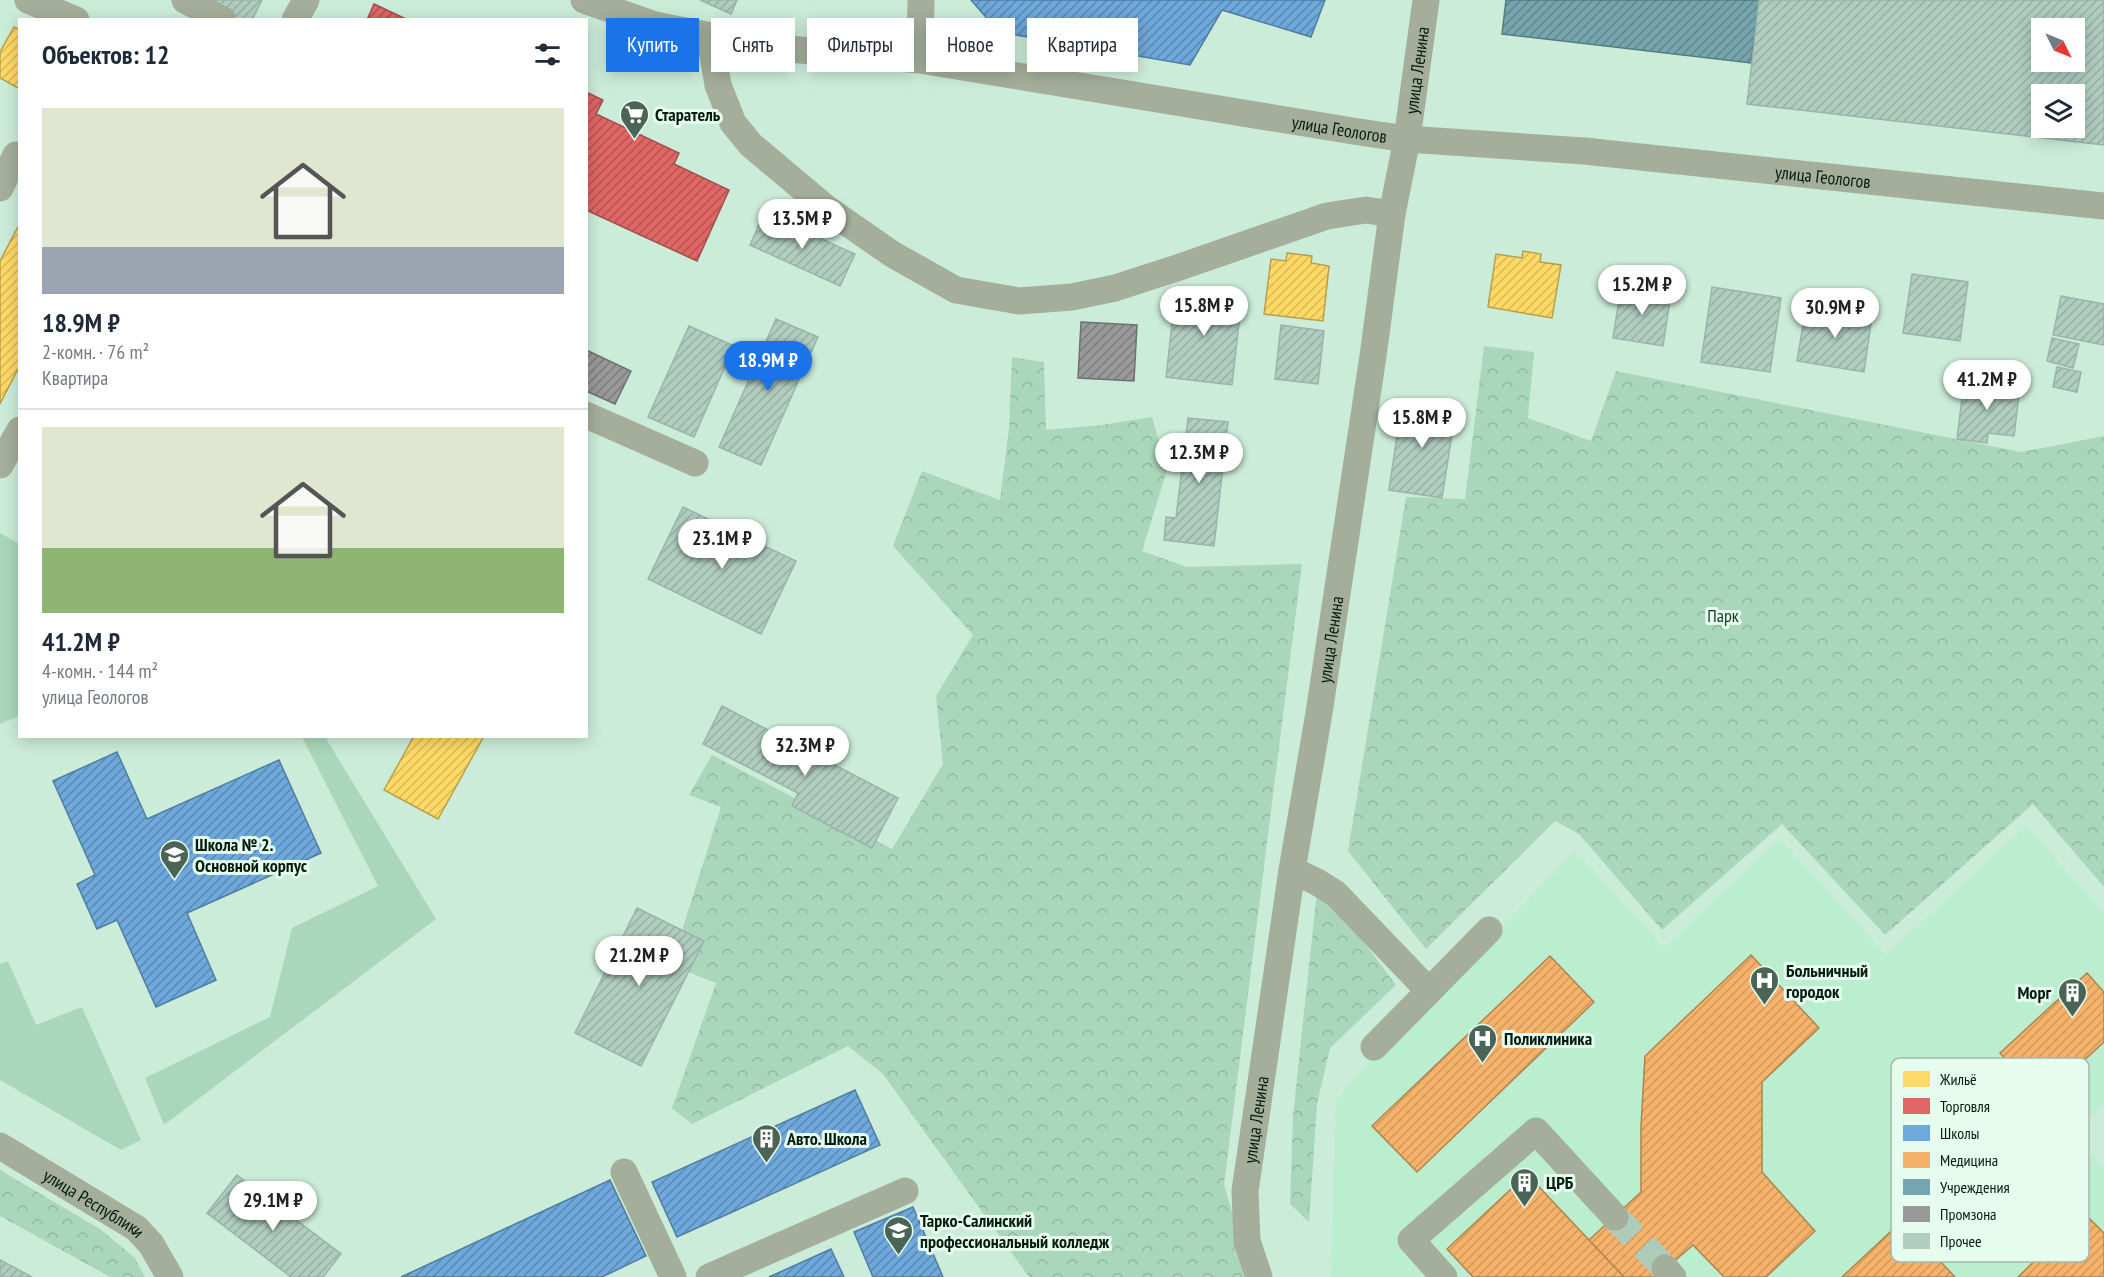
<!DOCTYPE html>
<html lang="ru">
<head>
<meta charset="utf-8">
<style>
	body { margin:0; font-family:"PT Sans Narrow",sans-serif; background:#f6f6f7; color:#1f2937; height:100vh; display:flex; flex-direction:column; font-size:22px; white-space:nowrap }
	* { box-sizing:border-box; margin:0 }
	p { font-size:20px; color:#747a83 }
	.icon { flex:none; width:33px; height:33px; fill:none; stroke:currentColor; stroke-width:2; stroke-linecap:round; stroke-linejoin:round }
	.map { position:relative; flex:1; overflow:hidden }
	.sheet { position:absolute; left:18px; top:18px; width:570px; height:720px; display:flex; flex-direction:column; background:#fff; border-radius:0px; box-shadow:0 3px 15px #0003 }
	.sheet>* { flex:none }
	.hud { position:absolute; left:606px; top:18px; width:570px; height:54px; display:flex; gap:12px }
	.needle { width:39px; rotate:133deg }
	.buttons { position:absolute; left:2031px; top:18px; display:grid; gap:12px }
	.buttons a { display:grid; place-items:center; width:54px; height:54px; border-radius:0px; background:#fff; box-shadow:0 3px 15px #0003; font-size:30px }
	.price { position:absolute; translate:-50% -51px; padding:0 14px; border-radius:21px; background:#fff; color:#222; font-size:20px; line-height:39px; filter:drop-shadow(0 2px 3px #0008) }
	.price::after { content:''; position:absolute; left:50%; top:36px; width:18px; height:14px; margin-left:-9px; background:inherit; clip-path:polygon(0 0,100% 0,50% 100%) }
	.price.active { background:#1a73e8; color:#fff }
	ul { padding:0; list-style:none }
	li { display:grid; align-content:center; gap:12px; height:318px; padding:0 24px }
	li+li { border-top:2px solid #e0e1e3 }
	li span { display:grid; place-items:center; height:186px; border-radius:0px; color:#555 }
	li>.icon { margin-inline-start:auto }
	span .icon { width:108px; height:108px; fill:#fffc; stroke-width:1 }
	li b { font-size:26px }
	h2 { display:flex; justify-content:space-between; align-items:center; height:72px; padding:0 24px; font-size:26px }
	.tag { padding:0 21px; border-radius:0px; background:#fff; box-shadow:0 3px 15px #0003; font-size:21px; line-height:54px }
	.tag.active { background:#1a73e8; color:#fff }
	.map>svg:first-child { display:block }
</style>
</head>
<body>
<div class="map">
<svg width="2104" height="1277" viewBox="0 0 2104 1277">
	<defs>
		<pattern id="forest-crowns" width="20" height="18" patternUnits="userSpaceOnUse" patternTransform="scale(1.5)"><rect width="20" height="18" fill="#aad7bb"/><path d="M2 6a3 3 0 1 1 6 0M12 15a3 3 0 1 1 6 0" fill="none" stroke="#91b8a0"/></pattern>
		<pattern id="homes-hatch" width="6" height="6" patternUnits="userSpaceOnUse" patternTransform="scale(1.5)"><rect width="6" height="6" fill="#ffd966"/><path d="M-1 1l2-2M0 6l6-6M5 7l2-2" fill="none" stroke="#d9ba57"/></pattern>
		<pattern id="shops-hatch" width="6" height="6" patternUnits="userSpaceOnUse" patternTransform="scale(1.5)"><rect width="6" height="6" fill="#e06666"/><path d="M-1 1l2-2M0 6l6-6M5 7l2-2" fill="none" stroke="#b35352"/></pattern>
		<pattern id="schools-hatch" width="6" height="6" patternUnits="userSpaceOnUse" patternTransform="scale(1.5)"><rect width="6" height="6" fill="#6fa8dc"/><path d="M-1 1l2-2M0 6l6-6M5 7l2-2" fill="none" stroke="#5988b1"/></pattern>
		<pattern id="health-hatch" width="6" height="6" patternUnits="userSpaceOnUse" patternTransform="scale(1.5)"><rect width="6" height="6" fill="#f6b26b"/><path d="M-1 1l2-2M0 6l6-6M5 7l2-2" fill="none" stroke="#d1985c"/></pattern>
		<pattern id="public-hatch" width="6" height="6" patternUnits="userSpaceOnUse" patternTransform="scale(1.5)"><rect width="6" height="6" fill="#76a5af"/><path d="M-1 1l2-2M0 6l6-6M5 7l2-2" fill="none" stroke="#5f868d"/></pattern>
		<pattern id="industry-hatch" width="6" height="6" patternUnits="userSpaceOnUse" patternTransform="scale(1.5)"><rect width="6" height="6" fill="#999"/><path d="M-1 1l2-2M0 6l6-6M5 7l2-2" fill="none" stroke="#7b7c7b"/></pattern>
		<pattern id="building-hatch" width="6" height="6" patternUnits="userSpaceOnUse" patternTransform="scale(1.5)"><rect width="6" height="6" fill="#b0cdc0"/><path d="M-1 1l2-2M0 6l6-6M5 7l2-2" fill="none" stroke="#96afa4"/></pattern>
	</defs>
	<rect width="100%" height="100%" fill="#cbecd8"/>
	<!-- built -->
	<path fill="#baeecf" d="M 2026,826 L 2104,913 L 2104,1104 L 2073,1134 L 2104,1168 L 2104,1277 L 1331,1277 L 1336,1100 L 1378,1054 L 1575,851 L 1664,948 L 1780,839 L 1886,955 Z"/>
	<!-- grass -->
	<path fill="#aad7bb" d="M 0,533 L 20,544 L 19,716 L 0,724 Z
		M 302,737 L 325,737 L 436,919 L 164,1125 L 145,1078 L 270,1017 L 292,928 L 378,886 Z
		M 8,961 L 36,1025 L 82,1007 L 141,1140 L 121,1150 L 0,1080 L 0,964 Z"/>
	<!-- forest -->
	<path fill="url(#forest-crowns)" d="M 1484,346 L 1534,352 L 1528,418 L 1591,441 L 1616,371 L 2021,452 L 2104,436 L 2104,887 L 2033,804 L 1885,935 L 1782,824 L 1662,930 L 1579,834 L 1555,821 L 1426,949 L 1348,851 L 1406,497 L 1465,499 Z
		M 1012,357 L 1044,362 L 1046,430 L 1102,425 L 1152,417 L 1167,470 L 1142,551 L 1187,567 L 1302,564 L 1224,1185 L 1252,1277 L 1029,1277 L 883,1074 L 848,1046 L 692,1124 L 672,1108 L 716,983 L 671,965 L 721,807 L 689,795 L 712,755 L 892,849 L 943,764 L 936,696 L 973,635 L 893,546 L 922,471 L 1000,500 L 1009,428 Z
		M 1318,881 L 1396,985 L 1330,1048 L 1317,1104 L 1309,1222 L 1290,1204 L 1293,1116 Z
		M 0,1170 L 100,1229 L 135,1258 L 145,1277 L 110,1277 L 0,1216 Z"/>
	<!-- homes -->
	<path fill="url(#homes-hatch)" stroke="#b4a04c" stroke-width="1.5" d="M 14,27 L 20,30 L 20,89 L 0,78 L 0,52 Z
		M 20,223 L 20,365 L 0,404 L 0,261 Z
		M 1523,251 L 1541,254 L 1540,262 L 1561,265 L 1552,318 L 1488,307 L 1496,254 L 1522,258 Z
		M 1287,253 L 1312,256 L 1311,263 L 1329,266 L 1323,321 L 1264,314 L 1271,259 L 1286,261 Z
		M 414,736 L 484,736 L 438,819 L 384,790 Z"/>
	<!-- shops -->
	<path fill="url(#shops-hatch)" stroke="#9e504c" stroke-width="1.5" d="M 374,4 L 408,20 L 367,20 Z
		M 586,92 L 603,100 L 596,114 L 679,153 L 674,164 L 729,190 L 697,261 L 586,210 Z"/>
	<!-- schools -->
	<path fill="url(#schools-hatch)" stroke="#4f7e9e" stroke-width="1.5" d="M 971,0 L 1325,0 L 1311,37 L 1222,10 L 1190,65 L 999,32 Z
		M 117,752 L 147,819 L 279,760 L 321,853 L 187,913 L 216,980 L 156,1007 L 117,920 L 97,929 L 77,884 L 95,875 L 53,781 Z
		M 855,1090 L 880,1145 L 677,1237 L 652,1182 Z
		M 610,1180 L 646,1256 L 602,1277 L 401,1277 Z
		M 913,1207 L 943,1277 L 873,1277 L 854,1232 Z
		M 831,1249 L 844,1277 L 769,1277 Z"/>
	<!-- health -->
	<path fill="url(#health-hatch)" stroke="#ad854f" stroke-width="1.5" d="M 1751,955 L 1819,1028 L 1762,1082 L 1762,1172 L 1815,1231 L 1766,1277 L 1724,1277 L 1693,1245 L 1656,1277 L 1624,1277 L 1589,1240 L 1641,1192 L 1641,1126 L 1645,1056 Z
		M 1550,956 L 1594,1002 L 1417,1172 L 1372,1126 Z
		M 2087,973 L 2104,992 L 2104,1042 L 2042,1099 L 2000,1053 Z
		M 1527,1174 L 1589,1240 L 1624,1277 L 1473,1277 L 1447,1249 Z
		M 2084,1213 L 2104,1233 L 2104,1277 L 2018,1277 Z
		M 1902,1221 L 1955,1277 L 1842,1277 Z"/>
	<!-- public -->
	<path fill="url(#public-hatch)" stroke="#547c7f" stroke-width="1.5" d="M 1506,0 L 1759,0 L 1751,63 L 1502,34 Z"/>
	<!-- industry -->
	<path fill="url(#industry-hatch)" stroke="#6c7370" stroke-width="1.5" d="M 1081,322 L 1137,325 L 1134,381 L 1078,378 Z
		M 586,350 L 631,371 L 615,404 L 586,391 Z"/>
	<!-- building -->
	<path fill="url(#building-hatch)" stroke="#98b5a9" stroke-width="1.5" fill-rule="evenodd" d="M 201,0 L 262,0 L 252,20 L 236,20 Z
		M 700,0 L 737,0 L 731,14 Z
		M 1759,0 L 2104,0 L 2104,145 L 1747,104 ZM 2042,28 L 2074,28 L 2074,62 L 2042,62 ZM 2042,94 L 2074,94 L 2074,128 L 2042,128 Z
		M 764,213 L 855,254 L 840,286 L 750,245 Z
		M 1912,274 L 1968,282 L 1960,341 L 1903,333 Z
		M 1621,287 L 1671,294 L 1663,346 L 1613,338 Z
		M 1712,287 L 1781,298 L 1770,372 L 1701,362 Z
		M 1176,289 L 1242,297 L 1232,385 L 1166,377 Z
		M 2061,296 L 2104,304 L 2104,345 L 2053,335 Z
		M 1806,307 L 1872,317 L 1864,372 L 1797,361 Z
		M 776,319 L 818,337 L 761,465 L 719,447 Z
		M 1281,325 L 1324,331 L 1318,384 L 1275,379 Z
		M 689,326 L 734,346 L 694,437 L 648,417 Z
		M 2052,338 L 2079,344 L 2073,368 L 2047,361 Z
		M 2057,367 L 2081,372 L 2077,392 L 2053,387 Z
		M 1964,381 L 2020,387 L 2014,436 L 1988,433 L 1987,443 L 1957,439 Z
		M 1402,401 L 1456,409 L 1442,498 L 1389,490 Z
		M 1188,418 L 1228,422 L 1214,546 L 1164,540 L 1166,517 L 1176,518 Z
		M 683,507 L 796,561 L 761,634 L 648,579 Z
		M 722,706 L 898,798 L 872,848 L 792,806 L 798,793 L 703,744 Z
		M 637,908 L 704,941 L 641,1066 L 575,1033 Z
		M 237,1175 L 341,1254 L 323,1277 L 291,1277 L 207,1213 Z
		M 0,1260 L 32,1277 L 0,1277 Z"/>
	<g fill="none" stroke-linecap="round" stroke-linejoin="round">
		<!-- minor-tunnel -->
		<path stroke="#adcdba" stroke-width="27" stroke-dasharray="27 14" stroke-linecap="butt" d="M 1615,1217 L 1665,1268"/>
		<!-- minor -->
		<g stroke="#a4ae9a" stroke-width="27">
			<path d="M 28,0 L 76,20"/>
			<path d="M 185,0 L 223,20"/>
			<path id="s1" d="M 584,0 L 655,25 L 742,42 L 776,48 L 920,60 L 1359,132 L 1407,139 L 1584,151 L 2104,206"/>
			<path d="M 295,20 L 306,0"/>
			<path d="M 710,37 L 718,85 L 733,123 L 751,145 L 826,208 L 892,254 L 956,290 L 1019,301 L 1072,297 L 1115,288 L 1177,268 L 1327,216 L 1366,210 L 1392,214"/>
			<path d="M 920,60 L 921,0"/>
			<path d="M 0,188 L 16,155 L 20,157"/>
			<path d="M 586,415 L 695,463"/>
			<path d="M 0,465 L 20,430"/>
			<path d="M 1292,870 L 1317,882 L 1336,894 L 1429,991"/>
			<path d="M 1374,1047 L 1489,930"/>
			<path id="s2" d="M 0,1146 L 136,1228 L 151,1244 L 170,1277"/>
			<path d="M 624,1172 L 673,1277"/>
			<path d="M 1665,1268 L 1673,1277"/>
			<path d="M 709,1277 L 905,1191"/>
			<path id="s3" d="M 1259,1277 L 1247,1241 L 1245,1191 L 1292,870 L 1319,713 L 1373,356 L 1392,214 L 1407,139 L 1426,0"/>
			<path d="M 1444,1277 L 1411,1240 L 1536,1131 L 1615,1217"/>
		</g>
	</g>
	<!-- icons -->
	<defs>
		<symbol id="supermarket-pin" viewBox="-11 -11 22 30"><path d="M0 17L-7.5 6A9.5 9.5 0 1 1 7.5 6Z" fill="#4a6455" stroke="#e5fcee"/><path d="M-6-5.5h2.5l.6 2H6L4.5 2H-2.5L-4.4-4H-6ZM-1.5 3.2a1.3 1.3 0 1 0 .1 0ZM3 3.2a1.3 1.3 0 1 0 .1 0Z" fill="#fff"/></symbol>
		<symbol id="school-pin" viewBox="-11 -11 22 30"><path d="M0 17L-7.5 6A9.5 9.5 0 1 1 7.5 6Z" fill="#4a6455" stroke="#e5fcee"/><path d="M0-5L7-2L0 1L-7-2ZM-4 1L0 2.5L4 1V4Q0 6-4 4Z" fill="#fff"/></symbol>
		<symbol id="hospital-pin" viewBox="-11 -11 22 30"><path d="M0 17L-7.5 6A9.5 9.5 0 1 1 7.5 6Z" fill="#4a6455" stroke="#e5fcee"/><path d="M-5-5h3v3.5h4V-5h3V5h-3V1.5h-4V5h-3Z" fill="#fff"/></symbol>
		<symbol id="building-pin" viewBox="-11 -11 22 30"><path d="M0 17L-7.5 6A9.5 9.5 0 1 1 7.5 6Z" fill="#4a6455" stroke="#e5fcee"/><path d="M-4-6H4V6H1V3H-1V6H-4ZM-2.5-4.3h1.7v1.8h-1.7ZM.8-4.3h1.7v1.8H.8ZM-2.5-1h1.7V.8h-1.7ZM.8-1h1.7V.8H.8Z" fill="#fff"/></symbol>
		<symbol id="university-pin" viewBox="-11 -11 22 30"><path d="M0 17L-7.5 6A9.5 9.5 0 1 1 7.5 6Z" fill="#4a6455" stroke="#e5fcee"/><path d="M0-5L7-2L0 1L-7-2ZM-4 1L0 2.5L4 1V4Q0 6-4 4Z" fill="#fff"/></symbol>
	</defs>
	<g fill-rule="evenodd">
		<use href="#supermarket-pin" x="618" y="98" width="33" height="45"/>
		<use href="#school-pin" x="158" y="838" width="33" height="45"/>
		<use href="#hospital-pin" x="1748" y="964" width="33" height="45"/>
		<use href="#building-pin" x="2056" y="976" width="33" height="45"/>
		<use href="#hospital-pin" x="1466" y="1022" width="33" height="45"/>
		<use href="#building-pin" x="750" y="1122" width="33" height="45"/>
		<use href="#building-pin" x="1508" y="1166" width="33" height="45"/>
		<use href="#university-pin" x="882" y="1214" width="33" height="45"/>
	</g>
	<g text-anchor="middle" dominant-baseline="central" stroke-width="6" stroke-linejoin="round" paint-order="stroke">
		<!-- street labels -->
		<g font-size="18" fill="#041b0f" stroke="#e5fcee">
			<text stroke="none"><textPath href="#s3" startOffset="1222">улица Ленина</textPath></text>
			<text stroke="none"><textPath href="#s1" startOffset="768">улица Геологов</textPath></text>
			<text stroke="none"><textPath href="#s1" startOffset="1254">улица Геологов</textPath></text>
			<text stroke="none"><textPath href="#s3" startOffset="646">улица Ленина</textPath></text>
			<text stroke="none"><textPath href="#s3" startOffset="160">улица Ленина</textPath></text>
			<text stroke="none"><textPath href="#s2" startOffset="110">улица Республики</textPath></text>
		</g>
		<!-- poi labels -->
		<g font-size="18" font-weight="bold" fill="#041b0f" stroke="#e5fcee" text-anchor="start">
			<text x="655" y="114">Старатель</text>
			<text x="195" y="844">Школа № 2.<tspan x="195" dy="21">Основной корпус</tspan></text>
			<text x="1786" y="970">Больничный<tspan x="1786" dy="21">городок</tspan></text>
			<text x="2051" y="992" text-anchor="end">Морг</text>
			<text x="1504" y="1038">Поликлиника</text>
			<text x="787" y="1138">Авто. Школа</text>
			<text x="1546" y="1182">ЦРБ</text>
			<text x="920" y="1220">Тарко-Салинский<tspan x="920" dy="21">профессиональный колледж</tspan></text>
		</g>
		<!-- park labels -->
		<g font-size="18" fill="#103823" stroke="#e5fcee">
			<text x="1723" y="615">Парк</text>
		</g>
	</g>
	<!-- legend -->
	<rect x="1891" y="1058" width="198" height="204" rx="9" fill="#e5fcee" stroke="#a2b8ab" stroke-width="1.5"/>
	<rect x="1903" y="1071" width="27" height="16" fill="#ffd966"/>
	<rect x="1903" y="1098" width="27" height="16" fill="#e06666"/>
	<rect x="1903" y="1125" width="27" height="16" fill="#6fa8dc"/>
	<rect x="1903" y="1152" width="27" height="16" fill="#f6b26b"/>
	<rect x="1903" y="1179" width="27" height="16" fill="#76a5af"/>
	<rect x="1903" y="1206" width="27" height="16" fill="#999"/>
	<rect x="1903" y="1233" width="27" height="16" fill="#b0cdc0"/>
	<g font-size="16" fill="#041b0f">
		<text x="1940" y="1085">Жильё</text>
		<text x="1940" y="1112">Торговля</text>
		<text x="1940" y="1139">Школы</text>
		<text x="1940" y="1166">Медицина</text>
		<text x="1940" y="1193">Учреждения</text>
		<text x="1940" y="1220">Промзона</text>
		<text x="1940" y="1247">Прочее</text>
	</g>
</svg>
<div class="buttons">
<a><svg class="needle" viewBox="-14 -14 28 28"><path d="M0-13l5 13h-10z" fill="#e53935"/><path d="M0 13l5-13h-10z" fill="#747a83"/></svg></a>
<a><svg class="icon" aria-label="layers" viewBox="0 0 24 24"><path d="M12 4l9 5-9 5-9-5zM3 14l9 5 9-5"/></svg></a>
</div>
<b class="price" style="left:802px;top:250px">13.5M ₽</b>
<b class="price" style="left:1642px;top:316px">15.2M ₽</b>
<b class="price" style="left:1204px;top:337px">15.8M ₽</b>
<b class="price" style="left:1835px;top:339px">30.9M ₽</b>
<b class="price active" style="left:768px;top:392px">18.9M ₽</b>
<b class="price" style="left:1987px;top:411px">41.2M ₽</b>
<b class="price" style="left:1422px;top:449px">15.8M ₽</b>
<b class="price" style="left:1199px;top:484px">12.3M ₽</b>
<b class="price" style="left:722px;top:570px">23.1M ₽</b>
<b class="price" style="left:805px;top:777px">32.3M ₽</b>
<b class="price" style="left:639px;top:987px">21.2M ₽</b>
<b class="price" style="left:273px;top:1232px">29.1M ₽</b>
<div class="hud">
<a class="tag active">Купить</a>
<a class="tag">Снять</a>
<a class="tag">Фильтры</a>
<a class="tag">Новое</a>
<a class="tag">Квартира</a>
</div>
<section class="sheet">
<h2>Объектов: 12<svg class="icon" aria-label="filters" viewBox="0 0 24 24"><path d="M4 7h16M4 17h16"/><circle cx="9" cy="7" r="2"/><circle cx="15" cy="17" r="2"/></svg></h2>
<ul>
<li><span style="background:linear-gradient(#dfe7d0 75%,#9aa5b1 0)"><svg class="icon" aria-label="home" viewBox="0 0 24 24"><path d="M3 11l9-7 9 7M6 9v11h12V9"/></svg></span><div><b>18.9M ₽</b><p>2-комн. · 76 m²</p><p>Квартира</p></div></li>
<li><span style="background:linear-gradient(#dfe7d0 65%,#8fb573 0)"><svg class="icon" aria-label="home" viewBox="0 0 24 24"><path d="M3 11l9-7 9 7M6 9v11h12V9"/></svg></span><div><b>41.2M ₽</b><p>4-комн. · 144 m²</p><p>улица Геологов</p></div></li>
</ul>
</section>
</div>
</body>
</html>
